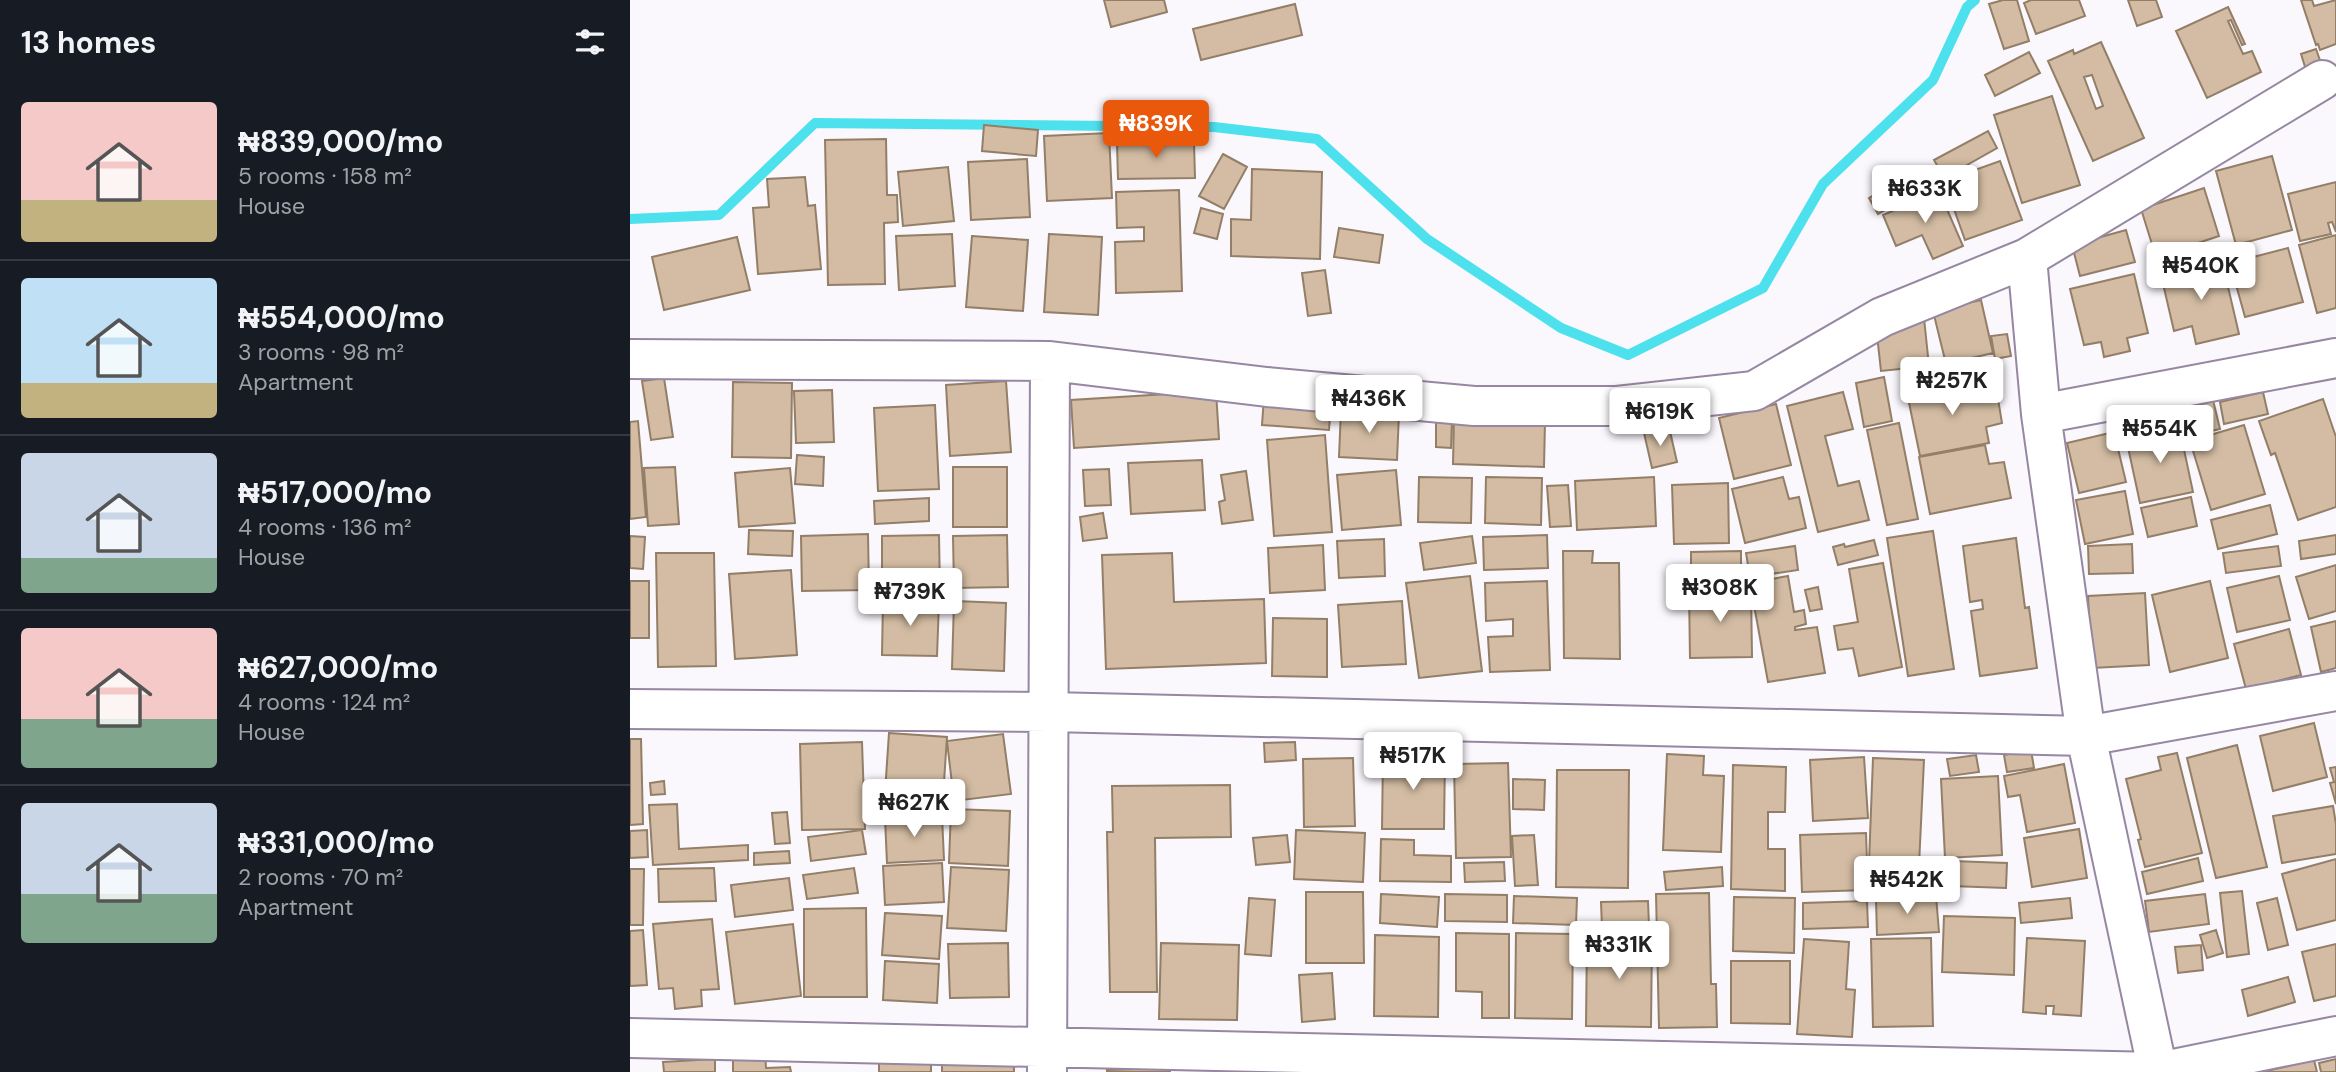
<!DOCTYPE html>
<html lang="en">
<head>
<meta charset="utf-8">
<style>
	body { margin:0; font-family:"DM Sans",sans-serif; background:#20242c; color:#f1f3f6; height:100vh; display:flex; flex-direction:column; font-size:26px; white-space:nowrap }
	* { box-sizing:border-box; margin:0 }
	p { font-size:23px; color:#9ea1a6 }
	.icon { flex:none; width:38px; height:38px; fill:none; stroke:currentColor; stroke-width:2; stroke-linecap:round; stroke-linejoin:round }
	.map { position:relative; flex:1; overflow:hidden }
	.side { display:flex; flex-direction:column; background:#171b24; width:630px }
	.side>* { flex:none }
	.price { position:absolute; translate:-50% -60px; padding:0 16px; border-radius:7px; background:#fff; color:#222; font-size:23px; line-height:46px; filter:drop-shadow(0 2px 4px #0008) }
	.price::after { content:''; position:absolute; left:50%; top:42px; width:21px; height:16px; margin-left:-10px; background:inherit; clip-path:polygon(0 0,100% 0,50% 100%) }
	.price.current { background:#ea580c; color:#fff }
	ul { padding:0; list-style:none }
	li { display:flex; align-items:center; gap:21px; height:175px; padding:0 21px }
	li+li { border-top:2px solid #363941 }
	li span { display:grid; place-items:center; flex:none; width:196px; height:140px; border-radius:7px; color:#555 }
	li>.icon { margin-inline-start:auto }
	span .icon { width:84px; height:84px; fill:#fffc; stroke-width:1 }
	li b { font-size:30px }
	h2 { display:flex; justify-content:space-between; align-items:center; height:84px; padding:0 21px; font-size:30px }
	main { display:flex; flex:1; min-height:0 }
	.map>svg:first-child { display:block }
</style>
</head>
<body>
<main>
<section class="side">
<h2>13 homes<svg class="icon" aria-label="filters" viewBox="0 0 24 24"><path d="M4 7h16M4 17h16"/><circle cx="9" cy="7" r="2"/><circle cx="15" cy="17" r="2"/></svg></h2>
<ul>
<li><span style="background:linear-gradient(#f6c9c9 70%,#c2b280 0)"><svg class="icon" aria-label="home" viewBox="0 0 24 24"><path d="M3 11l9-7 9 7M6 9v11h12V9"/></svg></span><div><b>₦839,000/mo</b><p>5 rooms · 158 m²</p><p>House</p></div></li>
<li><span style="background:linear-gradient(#bfe0f5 75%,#c2b280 0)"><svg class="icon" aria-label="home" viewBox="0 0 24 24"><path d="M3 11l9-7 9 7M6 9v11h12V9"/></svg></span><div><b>₦554,000/mo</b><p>3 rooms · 98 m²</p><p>Apartment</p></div></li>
<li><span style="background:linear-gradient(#c9d6e8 75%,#7fa58c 0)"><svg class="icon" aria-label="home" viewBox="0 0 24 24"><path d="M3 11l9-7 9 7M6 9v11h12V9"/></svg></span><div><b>₦517,000/mo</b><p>4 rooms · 136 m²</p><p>House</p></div></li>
<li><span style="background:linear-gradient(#f6c9c9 65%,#7fa58c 0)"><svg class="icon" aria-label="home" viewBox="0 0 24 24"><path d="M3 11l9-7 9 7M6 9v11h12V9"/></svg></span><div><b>₦627,000/mo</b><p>4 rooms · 124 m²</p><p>House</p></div></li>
<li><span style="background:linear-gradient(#c9d6e8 65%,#7fa58c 0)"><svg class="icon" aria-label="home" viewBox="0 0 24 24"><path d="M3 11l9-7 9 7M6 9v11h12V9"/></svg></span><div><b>₦331,000/mo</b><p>2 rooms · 70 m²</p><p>Apartment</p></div></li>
</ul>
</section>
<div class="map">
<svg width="1706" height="1072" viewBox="0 0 1706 1072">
	<rect width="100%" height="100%" fill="#faf7fd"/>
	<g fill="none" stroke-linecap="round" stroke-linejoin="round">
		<!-- stream -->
		<path stroke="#4de1ee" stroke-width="10" d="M 0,219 L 89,215 L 185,123 L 584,127 L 687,139 L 797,239 L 931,328 L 998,355 L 1133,288 L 1193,184 L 1303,80 L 1337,7 L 1345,0"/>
	</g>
	<!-- building -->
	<path fill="#d3bca3" stroke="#937e67" stroke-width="2" fill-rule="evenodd" d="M 474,0 L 534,0 L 537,12 L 481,27 Z
		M 1373,0 L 1387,0 L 1399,41 L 1374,49 L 1359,4 Z
		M 1401,0 L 1449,0 L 1455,16 L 1406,34 L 1394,3 Z
		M 1498,0 L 1526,0 L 1532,17 L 1507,26 Z
		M 1671,0 L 1682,0 L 1684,6 L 1706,0 L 1706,44 L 1690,50 L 1688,44 L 1686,45 Z
		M 665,4 L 672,35 L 571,60 L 563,29 Z
		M 1598,7 L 1615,44 L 1612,45 L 1601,20 L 1598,21 L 1613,54 L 1622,51 L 1631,72 L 1577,98 L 1546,31 Z
		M 1471,42 L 1514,138 L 1463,161 L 1418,61 L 1443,50 L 1444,54 ZM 1462,75 L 1473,106 L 1466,109 L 1454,77 Z
		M 1686,49 L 1692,66 L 1676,70 L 1671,54 Z
		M 1399,52 L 1410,73 L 1365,96 L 1355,75 Z
		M 1422,96 L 1450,185 L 1392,203 L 1364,115 Z
		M 354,125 L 408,130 L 406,156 L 352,151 Z
		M 1358,131 L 1367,148 L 1314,178 L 1304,160 Z
		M 479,133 L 482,198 L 417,201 L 414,136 Z
		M 256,139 L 257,195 L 267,195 L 268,222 L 254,223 L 255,284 L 198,285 L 195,140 Z
		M 564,142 L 565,178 L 488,179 L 487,143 Z
		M 593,154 L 617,167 L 594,209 L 569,196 Z
		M 1642,156 L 1662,230 L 1606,245 L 1586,171 Z
		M 397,159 L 400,217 L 341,220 L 338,162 Z
		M 1370,161 L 1392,220 L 1335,240 L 1314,181 Z
		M 318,167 L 324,221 L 273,226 L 268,172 Z
		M 622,169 L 692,172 L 690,259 L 601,256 L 601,219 L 621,220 Z
		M 1285,170 L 1294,186 L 1248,214 L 1239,198 Z
		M 175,177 L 178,206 L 185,205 L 191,269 L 128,274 L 123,208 L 139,207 L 137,179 Z
		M 1706,182 L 1706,232 L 1702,222 L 1698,223 L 1701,234 L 1670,241 L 1658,194 Z
		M 1574,188 L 1589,236 L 1526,257 L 1511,209 Z
		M 549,190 L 552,291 L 486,293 L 485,242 L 514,241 L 514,227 L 487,228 L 486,192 Z
		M 1309,191 L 1333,246 L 1303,259 L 1292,235 L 1266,246 L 1253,215 Z
		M 571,208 L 593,214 L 587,239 L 564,233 Z
		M 709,228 L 753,235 L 749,263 L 704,257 Z
		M 1496,230 L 1505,262 L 1450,276 L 1442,245 Z
		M 322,234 L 325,286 L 269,290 L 266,236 Z
		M 419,234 L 472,237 L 468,315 L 414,312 Z
		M 1706,235 L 1706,308 L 1687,313 L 1669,245 Z
		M 342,236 L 398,240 L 393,311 L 336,307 Z
		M 107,237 L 120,290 L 34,310 L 22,257 Z
		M 1658,248 L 1673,302 L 1615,317 L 1600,263 Z
		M 1592,261 L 1609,334 L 1566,344 L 1562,326 L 1544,331 L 1531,275 Z
		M 695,270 L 701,313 L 678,316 L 672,273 Z
		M 1504,274 L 1518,333 L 1497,338 L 1500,351 L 1474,357 L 1471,342 L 1454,345 L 1440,289 Z
		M 1351,300 L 1363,353 L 1316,364 L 1303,311 Z
		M 1294,318 L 1299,366 L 1251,371 L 1246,326 Z
		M 1377,334 L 1381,356 L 1365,359 L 1361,336 Z
		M 1254,377 L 1262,421 L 1234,427 L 1226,383 Z
		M 34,378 L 43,437 L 21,440 L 12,381 Z
		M 1347,380 L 1351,402 L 1368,399 L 1372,423 L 1356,427 L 1359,443 L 1290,456 L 1277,393 Z
		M 376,381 L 381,452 L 320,456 L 316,385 Z
		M 103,382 L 162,383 L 161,458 L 102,457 Z
		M 202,390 L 204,442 L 166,443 L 164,391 Z
		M 586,391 L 589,439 L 444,448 L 441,400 Z
		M 1213,392 L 1223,429 L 1195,436 L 1208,486 L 1229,481 L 1239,520 L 1188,532 L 1157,406 Z
		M 1633,392 L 1638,414 L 1594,424 L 1590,402 Z
		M 634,397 L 701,403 L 699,430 L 632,425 Z
		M 1693,399 L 1706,437 L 1706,507 L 1668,520 L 1645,453 L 1641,455 L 1629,421 Z
		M 1583,400 L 1590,429 L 1559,436 L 1552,407 Z
		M 1146,404 L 1161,465 L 1104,479 L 1089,418 Z
		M 305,405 L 309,489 L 248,491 L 244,408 Z
		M 711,409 L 769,413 L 767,460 L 709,457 Z
		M 824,418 L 915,421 L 914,467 L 823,464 Z
		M 806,420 L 822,420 L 821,448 L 806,447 Z
		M 8,421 L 16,517 L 0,519 L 0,422 Z
		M 1269,423 L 1288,519 L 1257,525 L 1237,430 Z
		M 1614,425 L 1635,494 L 1581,510 L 1560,441 Z
		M 1549,426 L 1563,492 L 1510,503 L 1496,438 Z
		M 1039,427 L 1047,462 L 1022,468 L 1014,433 Z
		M 1484,432 L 1496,482 L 1449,493 L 1437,443 Z
		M 695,435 L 702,532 L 644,536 L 637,440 Z
		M 1355,445 L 1359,464 L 1374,462 L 1381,498 L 1300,514 L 1289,457 Z
		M 167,455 L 194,457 L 193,486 L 165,484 Z
		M 572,460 L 575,510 L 501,514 L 498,463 Z
		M 45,467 L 49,524 L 18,526 L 14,468 Z
		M 323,467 L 377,467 L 377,527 L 323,527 Z
		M 160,468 L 165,523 L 109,527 L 105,473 Z
		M 479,469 L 481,505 L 455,506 L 453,470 Z
		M 766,470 L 771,525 L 712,530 L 707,475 Z
		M 616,471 L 623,520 L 592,524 L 589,502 L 595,500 L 591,475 Z
		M 789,477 L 842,478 L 841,523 L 788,522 Z
		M 856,477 L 912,478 L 911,525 L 855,523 Z
		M 1024,477 L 1026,526 L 947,530 L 945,481 Z
		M 1153,477 L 1159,499 L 1169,497 L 1176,528 L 1115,543 L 1102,489 Z
		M 1098,483 L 1099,543 L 1044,544 L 1042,485 Z
		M 938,485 L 941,526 L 920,527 L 917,486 Z
		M 1495,491 L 1503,534 L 1455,544 L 1446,500 Z
		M 1561,497 L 1567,526 L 1518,537 L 1511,508 Z
		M 299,498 L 299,521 L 245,524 L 244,501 Z
		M 1640,505 L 1647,534 L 1588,549 L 1581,520 Z
		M 473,513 L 477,538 L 453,541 L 450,517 Z
		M 119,530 L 163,531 L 162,556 L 118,554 Z
		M 1303,531 L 1324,669 L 1278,676 L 1257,538 Z
		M 238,534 L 239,590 L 172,591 L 171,536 Z
		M 309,535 L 310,593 L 252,593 L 252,536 Z
		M 377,535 L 378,587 L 324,588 L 323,536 Z
		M 917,535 L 918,568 L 854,570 L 853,537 Z
		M 1706,535 L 1706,554 L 1671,559 L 1669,541 Z
		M 0,536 L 15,537 L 13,569 L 0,568 Z
		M 842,536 L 846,563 L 794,570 L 790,543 Z
		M 1386,538 L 1395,608 L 1399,607 L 1407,668 L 1350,676 L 1341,611 L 1353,609 L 1352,600 L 1340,602 L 1333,546 Z
		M 754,539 L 755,576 L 709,578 L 707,541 Z
		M 1244,540 L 1248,555 L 1208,565 L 1203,547 L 1214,544 L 1215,547 Z
		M 1502,544 L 1503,573 L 1459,574 L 1458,546 Z
		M 693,545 L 695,590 L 640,593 L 638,548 Z
		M 1165,546 L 1168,570 L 1120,577 L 1116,553 Z
		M 1648,546 L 1651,566 L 1596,573 L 1593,553 Z
		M 933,551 L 963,551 L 962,563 L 989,563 L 990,659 L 934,658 Z
		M 1111,551 L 1111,579 L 1061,580 L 1061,552 Z
		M 26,553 L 84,553 L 86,666 L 28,667 Z
		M 542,553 L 544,602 L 634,599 L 636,663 L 476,669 L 472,555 Z
		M 1253,563 L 1272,667 L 1229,676 L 1223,648 L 1208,650 L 1204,626 L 1228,622 L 1219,569 Z
		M 1706,565 L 1706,611 L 1679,619 L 1666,577 Z
		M 161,570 L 167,655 L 105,659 L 99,574 Z
		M 840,576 L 852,671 L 789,678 L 776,583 Z
		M 1158,576 L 1164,612 L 1174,610 L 1176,624 L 1165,627 L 1165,630 L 1187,627 L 1195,673 L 1138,682 L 1120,583 Z
		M 1649,576 L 1660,620 L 1607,632 L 1597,588 Z
		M 0,581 L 19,581 L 19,638 L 0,638 Z
		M 917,581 L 920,670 L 860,672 L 858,637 L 883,636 L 883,619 L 856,621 L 855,583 Z
		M 1580,581 L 1598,658 L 1540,672 L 1522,595 Z
		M 1188,587 L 1192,609 L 1180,611 L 1175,590 Z
		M 1121,590 L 1122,657 L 1060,658 L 1059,591 Z
		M 1515,593 L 1519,665 L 1462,668 L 1458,596 Z
		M 253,600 L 309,602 L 307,656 L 252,655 Z
		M 324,601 L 376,603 L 374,671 L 322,669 Z
		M 772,601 L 776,664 L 712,667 L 708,605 Z
		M 643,618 L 697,619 L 697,677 L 642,676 Z
		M 1706,621 L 1706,668 L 1691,672 L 1681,627 Z
		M 1659,629 L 1671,675 L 1616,689 L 1604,644 Z
		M 1684,723 L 1697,777 L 1643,791 L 1630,736 Z
		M 259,733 L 317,737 L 312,812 L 254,807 Z
		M 373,734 L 381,794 L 324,801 L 317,741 Z
		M 0,739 L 11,739 L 13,824 L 0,825 Z
		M 232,742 L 235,829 L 172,830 L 170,744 Z
		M 665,742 L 666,760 L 635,762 L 634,743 Z
		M 1607,745 L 1637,867 L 1586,878 L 1557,758 Z
		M 1401,750 L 1404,768 L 1377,772 L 1374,755 Z
		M 1547,753 L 1572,853 L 1515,867 L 1508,840 L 1511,839 L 1496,779 L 1531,770 L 1528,757 Z
		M 1037,754 L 1074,756 L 1073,775 L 1094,776 L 1091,852 L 1033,850 Z
		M 753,755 L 815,756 L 814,829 L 752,829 Z
		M 1346,755 L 1349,772 L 1320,776 L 1317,759 Z
		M 1234,757 L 1238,818 L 1183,821 L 1180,760 Z
		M 723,758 L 725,826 L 674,827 L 673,759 Z
		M 1243,758 L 1294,760 L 1289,865 L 1239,863 Z
		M 878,763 L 881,857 L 826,858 L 824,764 Z
		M 1434,764 L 1445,823 L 1397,832 L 1390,795 L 1378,797 L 1374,776 Z
		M 1103,765 L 1156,767 L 1155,812 L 1138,812 L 1138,849 L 1155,849 L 1155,891 L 1101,889 Z
		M 1706,767 L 1706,804 L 1700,783 L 1704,782 L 1700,768 Z
		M 927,770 L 999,770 L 998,888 L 926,887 Z
		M 1368,776 L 1372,855 L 1315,858 L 1311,779 Z
		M 883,779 L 915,780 L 914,810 L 883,809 Z
		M 34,781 L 35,794 L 21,795 L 20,783 Z
		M 600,785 L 601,837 L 525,838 L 527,992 L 480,992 L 477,832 L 483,832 L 482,786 Z
		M 47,804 L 49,849 L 118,845 L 118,860 L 23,865 L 19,805 Z
		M 1703,806 L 1706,824 L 1706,854 L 1652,863 L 1643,816 Z
		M 321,809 L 380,811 L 378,866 L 319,863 Z
		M 157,812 L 160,843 L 145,844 L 142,813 Z
		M 312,816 L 314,860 L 257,863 L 255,818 Z
		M 1449,829 L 1457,878 L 1402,887 L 1394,838 Z
		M 17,830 L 18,857 L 0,858 L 0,831 Z
		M 232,830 L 236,854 L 181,861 L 178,837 Z
		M 666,830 L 735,833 L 733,882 L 664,879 Z
		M 1236,833 L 1238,890 L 1172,892 L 1170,835 Z
		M 657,835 L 660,862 L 626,865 L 623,838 Z
		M 904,835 L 908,885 L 885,886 L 882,836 Z
		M 751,839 L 784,840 L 784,855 L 821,856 L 821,882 L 750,881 Z
		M 159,851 L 160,863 L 124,865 L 124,853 Z
		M 1568,858 L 1573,881 L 1517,894 L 1512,872 Z
		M 1706,859 L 1706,920 L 1667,930 L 1652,874 Z
		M 1322,861 L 1377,863 L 1376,888 L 1321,886 Z
		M 874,862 L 875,881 L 835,882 L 834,863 Z
		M 312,863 L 314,902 L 255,905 L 253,866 Z
		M 1247,864 L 1303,868 L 1302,890 L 1245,886 Z
		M 321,867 L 379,870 L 376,931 L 317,928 Z
		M 1092,867 L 1093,886 L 1036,890 L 1034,872 Z
		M 84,868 L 86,901 L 29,902 L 28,869 Z
		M 224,868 L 228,893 L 177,899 L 173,875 Z
		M 0,869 L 14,869 L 13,925 L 0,925 Z
		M 159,878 L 163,910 L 105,917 L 101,885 Z
		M 1612,891 L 1619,954 L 1597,957 L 1590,893 Z
		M 676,892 L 733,892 L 734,963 L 676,963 Z
		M 1079,893 L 1081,984 L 1086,984 L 1087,1027 L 1029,1028 L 1026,894 Z
		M 751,894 L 809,897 L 807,927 L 750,923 Z
		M 815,894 L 877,895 L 877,922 L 815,921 Z
		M 1575,894 L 1579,924 L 1519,932 L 1515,901 Z
		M 884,896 L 947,898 L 946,925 L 883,923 Z
		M 1306,896 L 1309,932 L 1247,935 L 1246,900 Z
		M 1104,897 L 1165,898 L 1164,953 L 1103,951 Z
		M 619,898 L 645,900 L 641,956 L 615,954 Z
		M 1440,898 L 1442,918 L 1391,923 L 1389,903 Z
		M 1647,898 L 1658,945 L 1638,950 L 1627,903 Z
		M 1018,901 L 1019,926 L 972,928 L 971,902 Z
		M 1237,901 L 1238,927 L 1173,929 L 1173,903 Z
		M 236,908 L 237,997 L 174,997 L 174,909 Z
		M 255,913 L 312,916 L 309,959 L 252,955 Z
		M 1314,916 L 1385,918 L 1384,975 L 1312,972 Z
		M 82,919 L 89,989 L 71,990 L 72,1006 L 45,1009 L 43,988 L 29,989 L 23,924 Z
		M 163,924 L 171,996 L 105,1004 L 96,932 Z
		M 13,930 L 17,985 L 0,986 L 0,931 Z
		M 1586,930 L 1593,953 L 1577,958 L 1570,935 Z
		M 826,933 L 879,934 L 879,1018 L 852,1018 L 852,992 L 826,991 Z
		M 886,933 L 943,934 L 942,1019 L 885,1018 Z
		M 745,935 L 809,937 L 808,1017 L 744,1016 Z
		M 957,936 L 1022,937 L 1021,1027 L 956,1026 Z
		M 1301,938 L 1303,1026 L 1243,1027 L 1241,939 Z
		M 1397,938 L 1455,941 L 1451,1016 L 1423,1014 L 1424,1006 L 1416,1006 L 1416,1014 L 1393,1012 Z
		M 1174,939 L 1219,942 L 1216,989 L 1225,990 L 1222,1037 L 1167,1034 Z
		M 378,943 L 379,997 L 320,998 L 318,944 Z
		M 531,943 L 609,945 L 607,1020 L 529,1019 Z
		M 1706,944 L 1706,996 L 1684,1001 L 1672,952 Z
		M 1571,945 L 1573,970 L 1548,973 L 1545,947 Z
		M 255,961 L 309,964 L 307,1003 L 253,1000 Z
		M 1101,961 L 1160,961 L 1160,1024 L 1101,1023 Z
		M 702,973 L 705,1019 L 672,1022 L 669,975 Z
		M 1658,977 L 1665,1002 L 1618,1016 L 1612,990 Z
		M 135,1051 L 136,1068 L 160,1067 L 161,1072 L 103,1072 L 103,1052 Z
		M 384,1053 L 384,1072 L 312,1072 L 312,1064 Z
		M 85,1059 L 85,1072 L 34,1072 L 33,1062 Z
		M 301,1059 L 301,1072 L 249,1072 L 249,1061 Z
		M 1706,1059 L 1706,1072 L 1691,1072 L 1689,1063 Z
		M 1684,1060 L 1687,1072 L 1632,1072 Z
		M 540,1068 L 540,1072 L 477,1072 L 477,1070 Z"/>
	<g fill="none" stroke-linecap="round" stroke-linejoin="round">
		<defs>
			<path id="minor" d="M 1397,258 L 1411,414 L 1456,736 L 1528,1072
				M 0,359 L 420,361 L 637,387 L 844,406 L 987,406 L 1124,391 L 1252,317 L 1397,258 L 1692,80
				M 1411,414 L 1706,358
				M 0,709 L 420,712 L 1456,736 L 1706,691
				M 0,1038 L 1528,1072 L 1706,1036
				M 417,1072 L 420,361"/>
		</defs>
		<!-- minor casing -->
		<use href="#minor" stroke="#9687a2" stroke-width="42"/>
		<!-- minor -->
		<use href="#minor" stroke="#fff" stroke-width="38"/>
	</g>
</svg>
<b class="price current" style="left:526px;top:160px">₦839K</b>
<b class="price" style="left:1295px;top:225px">₦633K</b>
<b class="price" style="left:1571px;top:302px">₦540K</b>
<b class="price" style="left:1322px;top:417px">₦257K</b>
<b class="price" style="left:739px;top:435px">₦436K</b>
<b class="price" style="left:1030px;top:448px">₦619K</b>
<b class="price" style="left:1530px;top:465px">₦554K</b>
<b class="price" style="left:1090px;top:624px">₦308K</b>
<b class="price" style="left:280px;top:628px">₦739K</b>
<b class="price" style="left:783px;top:792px">₦517K</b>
<b class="price" style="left:284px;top:839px">₦627K</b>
<b class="price" style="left:1277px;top:916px">₦542K</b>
<b class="price" style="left:989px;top:981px">₦331K</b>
</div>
</main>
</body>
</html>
